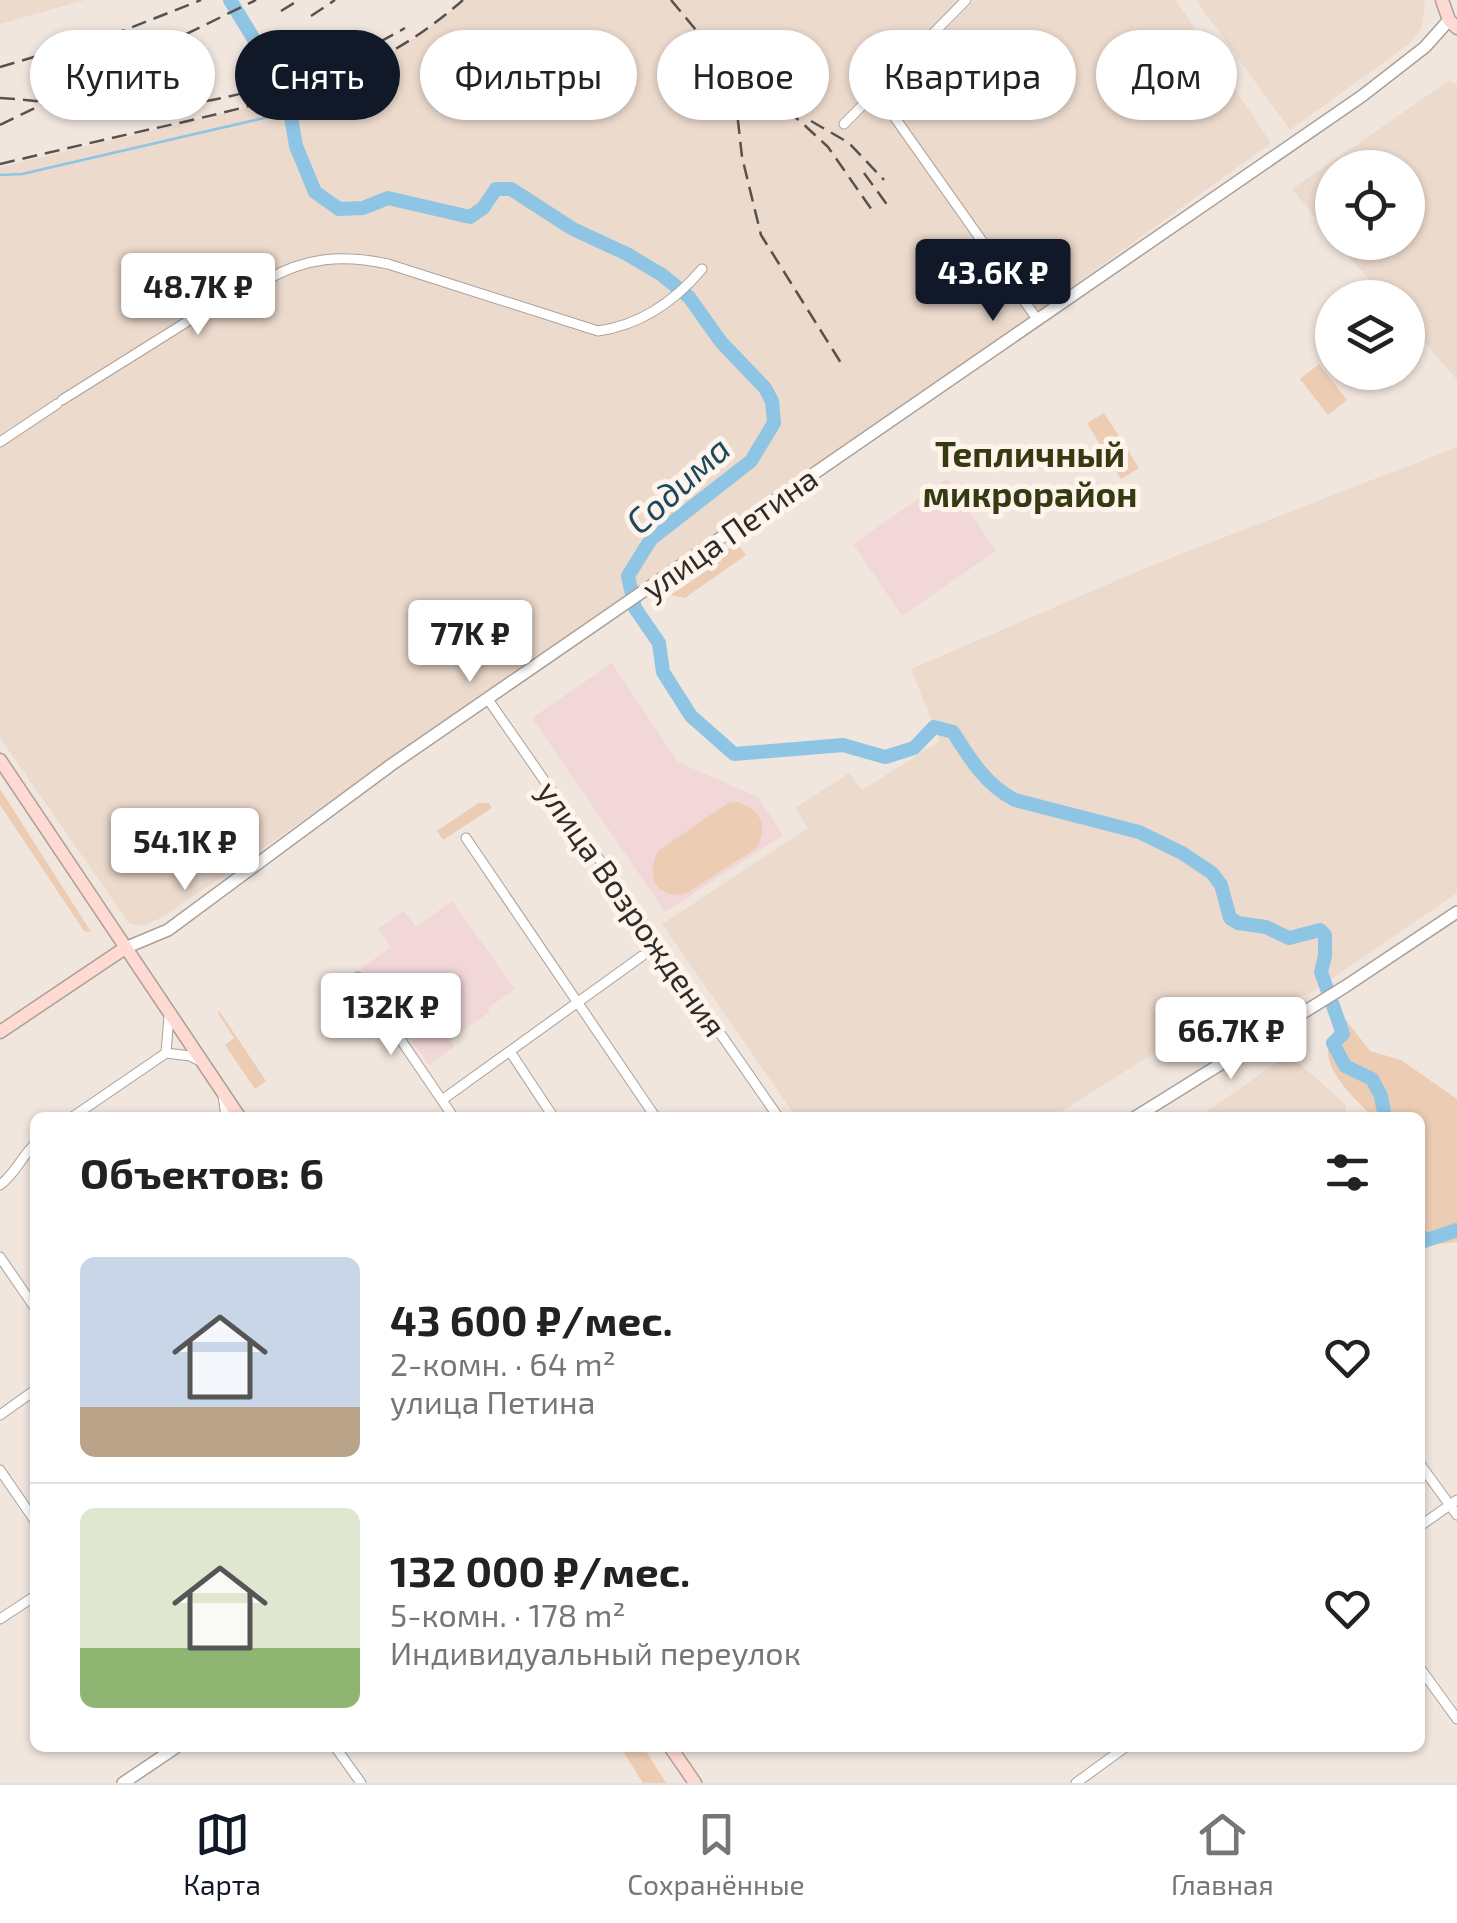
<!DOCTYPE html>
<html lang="ru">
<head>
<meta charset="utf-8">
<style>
	body { margin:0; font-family:"Exo 2",sans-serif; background:#f2f2f2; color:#222; height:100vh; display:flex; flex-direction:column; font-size:38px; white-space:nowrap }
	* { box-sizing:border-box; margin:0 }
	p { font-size:32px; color:#767676 }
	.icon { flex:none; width:55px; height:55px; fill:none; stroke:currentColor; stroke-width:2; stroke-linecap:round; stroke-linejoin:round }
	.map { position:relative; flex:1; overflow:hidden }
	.details { position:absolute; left:30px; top:1112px; width:1395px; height:640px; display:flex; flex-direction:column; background:#fff; border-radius:15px; box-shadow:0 2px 8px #0004 }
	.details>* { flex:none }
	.hud { position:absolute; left:30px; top:30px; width:1398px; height:90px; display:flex; gap:20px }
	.tools { position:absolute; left:1315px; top:150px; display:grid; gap:20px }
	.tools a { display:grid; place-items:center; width:110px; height:110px; border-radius:50%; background:#fff; box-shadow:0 2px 8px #0004; font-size:50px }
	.price { position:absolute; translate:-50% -85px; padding:0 22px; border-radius:10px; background:#fff; color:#222; font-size:32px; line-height:65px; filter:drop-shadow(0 2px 5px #0008) }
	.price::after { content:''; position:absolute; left:50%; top:60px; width:30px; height:22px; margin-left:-15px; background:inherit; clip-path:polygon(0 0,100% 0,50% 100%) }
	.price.on { background:#111827; color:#fff }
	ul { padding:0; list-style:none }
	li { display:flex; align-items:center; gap:30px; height:250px; padding:0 50px }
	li+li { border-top:2px solid #e0e0e0 }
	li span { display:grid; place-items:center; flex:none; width:280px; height:200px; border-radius:15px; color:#555 }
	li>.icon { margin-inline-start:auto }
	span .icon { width:120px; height:120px; fill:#fffc; stroke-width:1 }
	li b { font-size:42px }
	h2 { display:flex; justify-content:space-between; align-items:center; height:120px; padding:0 50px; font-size:42px }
	.pill { padding:0 35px; border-radius:45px; background:#fff; box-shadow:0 2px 8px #0004; font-size:35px; line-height:90px }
	.pill.on { background:#111827; color:#fff }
	.menu { display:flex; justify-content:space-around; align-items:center; height:140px; border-top:2px solid #e0e0e0; background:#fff; font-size:28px; color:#767676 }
	.menu a { display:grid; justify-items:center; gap:5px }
	.menu .on { color:#111827 }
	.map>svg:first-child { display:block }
</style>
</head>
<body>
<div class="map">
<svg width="1457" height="1783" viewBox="0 0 1457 1783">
	<rect width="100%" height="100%" fill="#f1e6de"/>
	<!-- built -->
	<path fill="#ecdacd" d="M 0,0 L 85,0 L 0,24 Z
		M 465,0 L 959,0 L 841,120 L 849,127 L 877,98 L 1031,318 L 163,917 L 142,926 L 129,923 L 0,738 L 0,167 L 296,96 L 373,65 L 424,32 Z
		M 975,0 L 1176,0 L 1271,143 L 1037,312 L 882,92 Z
		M 1196,0 L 1424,0 L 1425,8 L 1421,29 L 1409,44 L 1290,130 Z
		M 1450,80 L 1457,86 L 1457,380 L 1408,323 L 1408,298 L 1385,297 L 1337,243 L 1408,242 L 1408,168 L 1332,168 L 1332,237 L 1292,189 Z
		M 1457,447 L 1457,893 L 1309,994 L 1200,1024 L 1053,1117 L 796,1117 L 662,924 L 808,828 L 795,808 L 849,773 L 862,790 L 940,741 L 911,669 L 1150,566 Z
		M 1289,1054 L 1345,1104 L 1347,1117 L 1199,1117 Z"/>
	<!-- education -->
	<path fill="#f2d7d9" d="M 947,479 L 996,551 L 902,616 L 853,544 Z
		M 612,663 L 678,762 L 758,797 L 783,835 L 665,912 L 532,718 Z
		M 452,901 L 515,989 L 488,1008 L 490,1012 L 450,1040 L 454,1047 L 429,1065 L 360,969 L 391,947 L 378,929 L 404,911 L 416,927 Z"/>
	<!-- green -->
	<path fill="#ecccb2" d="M 1319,364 L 1347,400 L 1328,415 L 1300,379 Z
		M 1104,413 L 1139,468 L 1121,479 L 1087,423 Z
		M 737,543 L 746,555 L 685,598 L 671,595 L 721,561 L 723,553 Z
		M 0,789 L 91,932 L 84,931 L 0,805 Z
		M 738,802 C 761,811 768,824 757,848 L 685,894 C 654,899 646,874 658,851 L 728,803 Z
		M 478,803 L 489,803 L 492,808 L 443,840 L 437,831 Z
		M 220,1012 L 266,1081 L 255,1089 L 225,1045 L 234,1038 L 218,1013 Z
		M 1346,1020 L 1370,1051 L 1401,1060 L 1457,1099 L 1457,1242 L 1420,1246 L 1420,1118 L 1373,1117 C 1348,1091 1302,1052 1346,1020 Z
		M 621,1748 L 644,1748 L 666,1783 L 643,1783 Z"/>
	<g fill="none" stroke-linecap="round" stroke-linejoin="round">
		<!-- stream -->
		<path stroke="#8ec5e4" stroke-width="2.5" d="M 0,175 L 22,174 L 290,112"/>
		<!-- river -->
		<path stroke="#8ec5e4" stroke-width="14" d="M 230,0 L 282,85 L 288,100 L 296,146 L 315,192 L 339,209 L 363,208 L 388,198 L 470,217 L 483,208 L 496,189 L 511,189 L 573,229 L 627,254 L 662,275 L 689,297 L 721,342 L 765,388 L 772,401 L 774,423 L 751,461 L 651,539 L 628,576 L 635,608 L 659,643 L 663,672 L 691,716 L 734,754 L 843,745 L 885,757 L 914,748 L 934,727 L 953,732 C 970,759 986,785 1015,800 L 1139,832 L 1182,853 L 1212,873 L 1221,885 L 1230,918 L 1238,923 L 1266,927 L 1289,938 L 1320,930 L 1325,935 L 1325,956 L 1321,972 L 1343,1034 L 1333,1043 L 1345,1066 L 1372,1079 L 1381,1096 L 1385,1118
			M 1420,1235 L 1424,1241 L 1457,1230"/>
		<defs>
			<path id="minor" d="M 876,91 L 1037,319
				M 844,124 L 966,0
				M 62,400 L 209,308 C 232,304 246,293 265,281 C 305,257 343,254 388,264 L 598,331 C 641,325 674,302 702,269
				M 0,442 L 57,404
				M 487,698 L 779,1118
				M 466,838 L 656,1118
				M 358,977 L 454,1118
				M 166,1053 L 169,1016
				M 511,1053 L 554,1118
				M 223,1095 L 226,1118
				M 442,1100 L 642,956
				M 71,1118 L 166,1053 L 190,1056 L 202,1062
				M 0,1185 C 16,1173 21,1157 35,1144
				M 0,1257 L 35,1308
				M 0,1415 L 35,1390
				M 1420,1464 L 1457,1515
				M 0,1470 L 35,1521
				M 1420,1526 L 1457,1500
				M 0,1619 L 35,1596
				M 1420,1668 L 1457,1719
				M 336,1748 L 361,1783
				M 1076,1783 L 1124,1748"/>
			<path id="tertiary" d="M 125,948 L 168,930 L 391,765 L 1362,96 L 1425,47 L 1449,20
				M 1134,1118 L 1346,986 L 1457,912
				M 123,1783 L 175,1748"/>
			<path id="secondary" d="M 1442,0 L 1449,20 L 1457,28
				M 0,760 L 240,1118
				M 0,1032 L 125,948
				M 671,1748 L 695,1783"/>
		</defs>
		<!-- minor casing -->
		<use href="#minor" stroke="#aba098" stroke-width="11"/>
		<!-- tertiary casing -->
		<use href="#tertiary" stroke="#aba098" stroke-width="14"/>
		<!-- secondary casing -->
		<use href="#secondary" stroke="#aba098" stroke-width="15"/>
		<!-- minor -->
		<use href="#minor" stroke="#fff" stroke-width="9"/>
		<!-- tertiary -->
		<use href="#tertiary" stroke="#fff" stroke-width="11"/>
		<!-- secondary -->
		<use href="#secondary" stroke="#ffdad3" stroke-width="12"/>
		<!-- rail -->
		<path stroke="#57524e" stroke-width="2.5" stroke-dasharray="15 8" stroke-linecap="butt" d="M 671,0 L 716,54 L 800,121 L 828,147 L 874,213
			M 281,11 L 299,0
			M 311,16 L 335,0
			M 716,54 L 736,103 L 742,157 L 761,235 L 841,363
			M 0,67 L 125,30 L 201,0
			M 0,98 C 46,101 91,108 137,108 C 224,107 330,72 405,28
			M 811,121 L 849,143 L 884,180
			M 0,125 L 256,0
			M 0,164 C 60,150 119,136 179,123 C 287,98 377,76 463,0
			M 864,173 L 888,206"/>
	</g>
	<g text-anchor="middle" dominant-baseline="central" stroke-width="10" stroke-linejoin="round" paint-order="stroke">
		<!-- street labels -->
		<g font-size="32" fill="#2f2b28" stroke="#fff4eb">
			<text transform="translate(729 532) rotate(-35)">улица Петина</text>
			<text transform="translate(633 908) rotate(55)">улица Возрождения</text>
		</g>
		<!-- neighbourhood labels -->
		<g font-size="35" font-weight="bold" fill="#353a12" stroke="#fff4eb">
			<text x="1030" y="453">Тепличный<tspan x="1030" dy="40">микрорайон</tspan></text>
		</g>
		<!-- water labels -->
		<g font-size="35" font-style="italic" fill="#1c495f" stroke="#fff4eb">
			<text transform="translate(677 484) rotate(-42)">Содима</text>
		</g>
	</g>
</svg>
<div class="tools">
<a><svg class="icon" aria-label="locate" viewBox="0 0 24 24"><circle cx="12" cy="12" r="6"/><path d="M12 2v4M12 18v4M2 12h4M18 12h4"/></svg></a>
<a><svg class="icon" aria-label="layers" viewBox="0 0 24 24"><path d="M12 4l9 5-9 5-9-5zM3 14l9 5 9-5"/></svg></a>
</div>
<b class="price on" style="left:993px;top:324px">43.6K ₽</b>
<b class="price" style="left:198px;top:338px">48.7K ₽</b>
<b class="price" style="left:470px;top:685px">77K ₽</b>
<b class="price" style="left:185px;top:893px">54.1K ₽</b>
<b class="price" style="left:391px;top:1058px">132K ₽</b>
<b class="price" style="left:1231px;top:1082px">66.7K ₽</b>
<div class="hud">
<a class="pill">Купить</a>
<a class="pill on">Снять</a>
<a class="pill">Фильтры</a>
<a class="pill">Новое</a>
<a class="pill">Квартира</a>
<a class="pill">Дом</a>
</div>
<section class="details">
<h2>Объектов: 6<svg class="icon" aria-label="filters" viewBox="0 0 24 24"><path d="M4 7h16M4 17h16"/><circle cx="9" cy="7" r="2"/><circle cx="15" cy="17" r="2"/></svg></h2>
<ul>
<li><span style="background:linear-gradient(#c9d6e8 75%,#b9a48a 0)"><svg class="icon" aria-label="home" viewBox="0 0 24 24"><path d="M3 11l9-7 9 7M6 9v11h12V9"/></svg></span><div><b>43 600 ₽/мес.</b><p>2-комн. · 64 m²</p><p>улица Петина</p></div><svg class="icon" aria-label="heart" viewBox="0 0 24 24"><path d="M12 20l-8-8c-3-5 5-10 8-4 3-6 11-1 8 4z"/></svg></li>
<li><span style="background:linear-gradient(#dfe7d0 70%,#8fb573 0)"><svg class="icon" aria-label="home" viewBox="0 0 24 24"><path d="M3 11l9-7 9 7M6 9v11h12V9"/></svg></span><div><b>132 000 ₽/мес.</b><p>5-комн. · 178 m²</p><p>Индивидуальный переулок</p></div><svg class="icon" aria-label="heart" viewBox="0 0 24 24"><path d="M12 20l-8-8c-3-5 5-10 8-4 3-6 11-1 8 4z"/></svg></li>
</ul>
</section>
</div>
<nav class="menu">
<a class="on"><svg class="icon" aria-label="map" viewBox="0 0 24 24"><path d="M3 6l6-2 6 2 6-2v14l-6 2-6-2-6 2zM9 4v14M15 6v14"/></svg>Карта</a>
<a><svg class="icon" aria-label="saved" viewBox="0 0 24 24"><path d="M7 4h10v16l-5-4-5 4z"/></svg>Сохранённые</a>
<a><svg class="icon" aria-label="home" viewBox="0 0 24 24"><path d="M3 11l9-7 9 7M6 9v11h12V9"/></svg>Главная</a>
</nav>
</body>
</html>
